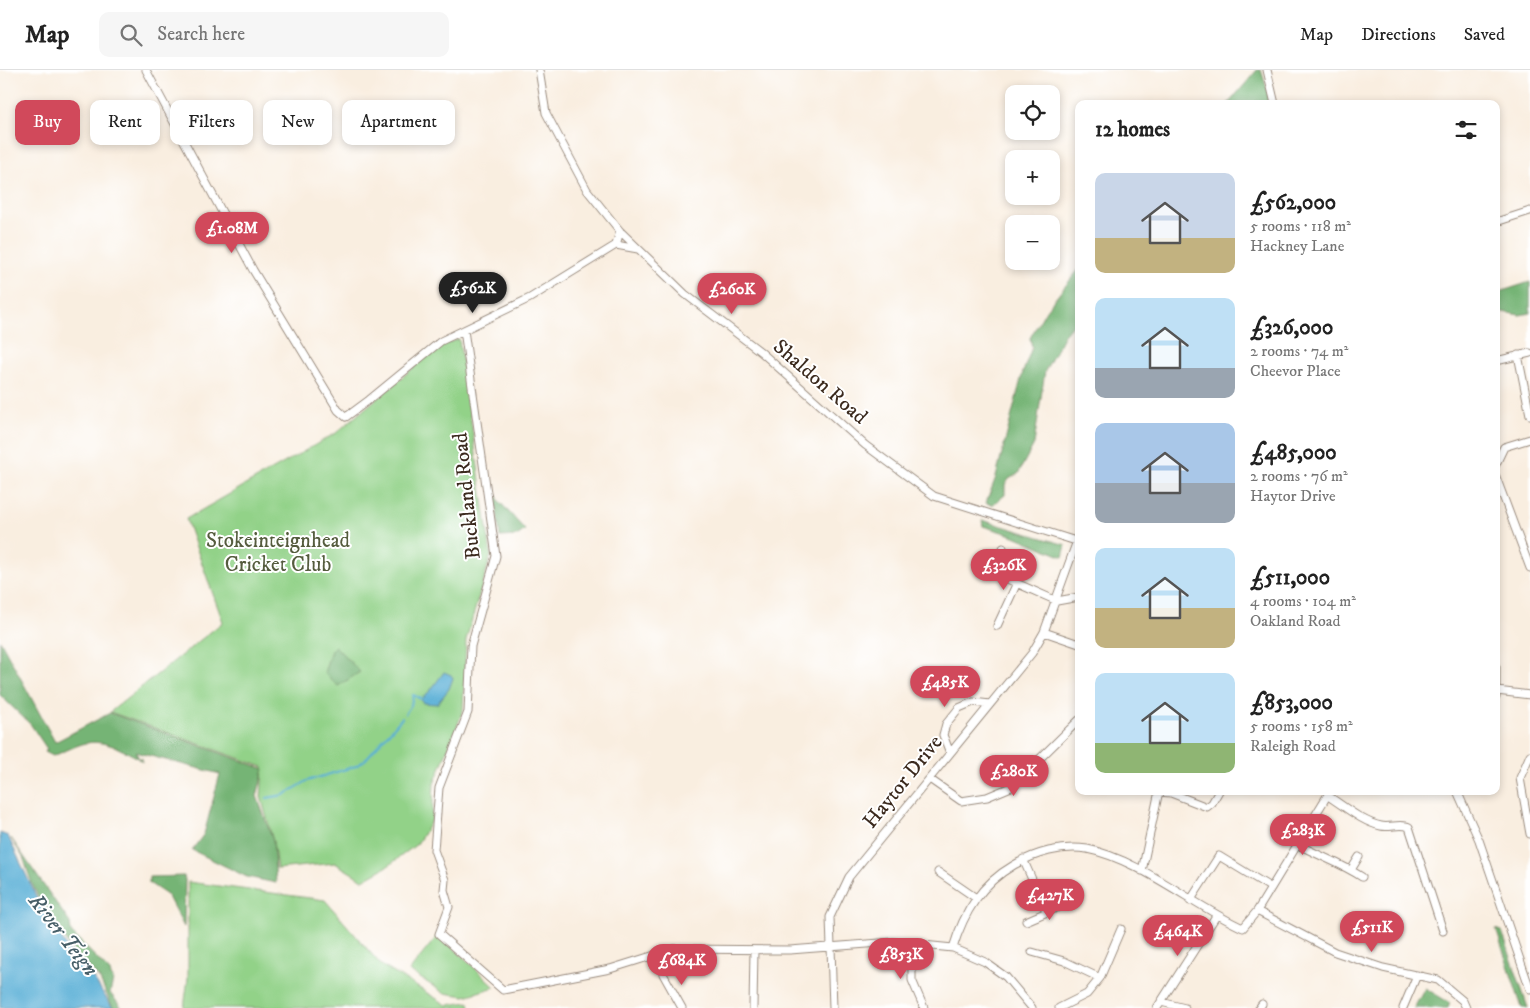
<!DOCTYPE html>
<html lang="en">
<head>
<meta charset="utf-8">
<style>
	body { margin:0; font-family:"IM FELL DW Pica",serif; background:#f6f6f6; color:#222; height:100vh; display:flex; flex-direction:column; font-size:19px; white-space:nowrap }
	* { box-sizing:border-box; margin:0 }
	p { font-size:16px; color:#767676 }
	.icon { flex:none; width:28px; height:28px; fill:none; stroke:currentColor; stroke-width:2; stroke-linecap:round; stroke-linejoin:round }
	.map { position:relative; flex:1; overflow:hidden }
	.side { position:absolute; left:1075px; top:30px; width:425px; height:695px; display:flex; flex-direction:column; background:#fff; border-radius:10px; box-shadow:0 2px 8px #0003 }
	.side>* { flex:none }
	.banner { position:absolute; left:15px; top:30px; width:475px; height:45px; display:flex; gap:10px }
	.controls { position:absolute; left:1005px; top:15px; display:grid; gap:10px }
	.controls a { display:grid; place-items:center; width:55px; height:55px; border-radius:10px; background:#fff; box-shadow:0 2px 8px #0003; font-size:25px }
	.price { position:absolute; translate:-50% -42px; padding:0 11px; border-radius:18px; background:#d1495b; color:#fff; font-size:16px; line-height:32px; filter:drop-shadow(0 1px 2px #0008) }
	.price::after { content:''; position:absolute; left:50%; top:30px; width:15px; height:11px; margin-left:-8px; background:inherit; clip-path:polygon(0 0,100% 0,50% 100%) }
	.price.on { background:#222; color:#fff }
	ul { padding:0; list-style:none }
	li { display:flex; align-items:center; gap:15px; height:125px; padding:0 20px }
	li span { display:grid; place-items:center; flex:none; width:140px; height:100px; border-radius:10px; color:#555 }
	li>.icon { margin-inline-start:auto }
	span .icon { width:60px; height:60px; fill:#fffc; stroke-width:1 }
	li b { font-size:21px }
	h2 { display:flex; justify-content:space-between; align-items:center; height:60px; padding:0 20px; font-size:21px }
	.tag { padding:0 18px; border-radius:10px; background:#fff; box-shadow:0 2px 8px #0003; font-size:18px; line-height:45px }
	.tag.on { background:#d1495b; color:#fff }
	header { display:flex; align-items:center; gap:30px; box-sizing:border-box; height:70px; padding:0 25px; background:#fff; border-bottom:1px solid #e0e0e0 }
	header strong { font-size:24px }
	nav { display:flex; gap:28px; margin-inline-start:auto; font-size:18px }
	.search { width:350px; height:45px; background:#f6f6f6; display:flex; align-items:center; gap:12px; box-sizing:border-box; padding:0 18px; border-radius:10px; color:#767676; font-size:19px }
	.map>svg:first-child { display:block }
</style>
</head>
<body>
<header>
<strong>Map</strong>
<div class="search"><svg class="icon" aria-label="search" viewBox="0 0 24 24"><circle cx="10" cy="10" r="6"/><path d="M15 15l6 6"/></svg>Search here</div>
<nav><a>Map</a><a>Directions</a><a>Saved</a></nav>
</header>
<div class="map">
<svg width="1530" height="938" viewBox="0 0 1530 938">
	<rect width="100%" height="100%" fill="#fff"/>
	<filter id="ink" filterUnits="userSpaceOnUse"><feTurbulence type="fractalNoise" baseFrequency=".02" numOctaves="2"/><feDisplacementMap in="SourceGraphic" scale="10" xChannelSelector="R" yChannelSelector="G"/><feConvolveMatrix kernelMatrix="1 2 1 2 8 2 1 2 1" color-interpolation-filters="sRGB"/></filter>
	<filter id="wash" filterUnits="userSpaceOnUse"><feTurbulence type="fractalNoise" baseFrequency=".0096" numOctaves="4" result="noise"/><feDisplacementMap in="SourceGraphic" scale="20" xChannelSelector="R" yChannelSelector="G"/><feGaussianBlur stdDeviation="1.12" result="paint"/><feColorMatrix in="noise" values="0 0 0 0 0 0 0 0 0 0 0 0 0 0 0 0 0 1.4 0 .05"/><feComposite in="paint" operator="in"/></filter>
	<g filter="url(#wash)">
		<rect width="100%" height="100%" fill="#f9eee0"/>
		<!-- green -->
		<path fill="#92d288" stroke="#667e53" d="M 459,269 L 491,485 L 466,570 L 463,641 L 434,714 L 432,750 L 417,774 L 388,796 L 363,810 L 335,793 L 277,799 L 273,771 L 261,727 L 263,697 L 110,642 L 223,552 L 186,449 L 336,363 L 439,276 Z
			M 188,812 L 325,830 L 381,895 L 447,935 L 469,932 L 470,938 L 184,938 L 188,908 Z
			M 439,864 L 495,917 L 465,926 L 444,923 L 409,901 Z"/>
		<!-- forest -->
		<path fill="#75b474" stroke="#586f49" d="M 1257,0 L 1261,0 L 1272,34 L 1228,34 Z
			M 1079,199 L 1079,250 L 1065,263 L 1045,301 L 1034,374 L 1018,404 L 1009,409 L 1005,415 L 1005,425 L 992,435 L 986,433 L 996,407 L 1022,305 L 1032,277 L 1030,268 L 1046,240 Z
			M 1530,212 L 1530,243 L 1520,245 L 1496,241 L 1496,223 Z
			M 494,419 L 499,431 L 525,460 L 517,466 L 500,467 Z
			M 982,450 L 1066,475 L 1063,487 L 1012,465 L 983,456 Z
			M 0,570 L 55,672 L 110,643 L 264,699 L 257,726 L 273,771 L 276,813 L 247,807 L 192,780 L 204,764 L 220,704 L 135,682 L 140,689 L 142,688 L 142,692 C 135,685 126,682 118,678 C 88,666 81,675 53,686 L 45,682 L 47,679 L 31,655 L 0,625 Z
			M 335,576 L 360,602 L 338,616 L 324,603 L 331,580 Z
			M 11,768 L 70,853 L 71,862 L 110,902 L 113,911 L 110,923 L 122,938 L 113,938 L 99,908 L 72,880 L 41,832 L 32,814 L 23,787 Z
			M 184,806 L 185,810 L 184,857 L 167,825 L 149,813 L 149,807 Z
			M 1496,859 L 1502,861 L 1528,938 L 1522,938 Z
			M 1425,918 L 1450,933 L 1448,938 L 1414,938 Z"/>
		<!-- water -->
		<path fill="#59afd6" stroke="#4a6c7a" d="M 444,602 L 451,605 L 453,608 L 449,619 L 437,634 L 423,633 L 421,629 L 430,621 Z
			M 0,763 L 8,766 L 38,830 L 70,882 L 84,894 L 113,938 L 0,938 Z"/>
		<g fill="none" stroke-linecap="round" stroke-linejoin="round">
			<!-- stream -->
			<path stroke="#59afd6" stroke-width="2" d="M 405,644 L 411,635 L 413,625 L 421,629
				M 267,728 L 284,725 L 307,711 L 356,696 L 365,690 L 402,648"/>
		</g>
	</g>
	<g filter="url(#ink)">
		<g fill="none" stroke-linecap="round" stroke-linejoin="round">
			<defs>
				<path id="minor" d="M 146,0 L 253,200 L 338,340 L 346,347 L 369,330 L 441,271 L 530,228 L 616,175 L 620,161
					M 539,0 L 546,43 L 587,120 L 620,161 L 685,224 L 761,282 L 865,375 L 934,426 L 1079,472
					M 1267,0 L 1275,34
					M 1496,152 L 1530,141
					M 616,175 L 638,179
					M 464,260 L 496,486 L 471,576 L 468,642 L 439,718 L 434,780 L 445,810 L 444,820 L 449,837 L 439,864 L 503,920 L 610,899 L 674,879 L 790,880 L 893,872 L 953,878 L 985,892 L 1006,907 L 1032,938
					M 1518,285 L 1530,345
					M 1496,291 L 1530,283
					M 1496,394 L 1504,377 L 1530,369
					M 1496,407 L 1530,498
					M 1003,478 C 1000,490 997,498 1005,508 L 1057,531 L 1079,527
					M 997,556 L 1016,515
					M 1044,562 L 1079,574
					M 1496,597 L 1496,627
					M 1497,621 L 1530,625
					M 950,683 L 943,665 L 946,654 L 959,638 L 973,632 L 990,634
					M 1530,685 L 1520,708 L 1530,764
					M 931,710 L 961,731 L 987,727 L 1011,717 L 1079,650
					M 1457,721 L 1479,770 L 1530,919
					M 1159,722 L 1171,723 L 1207,737 L 1212,733 L 1219,721
					M 1328,726 C 1344,736 1362,752 1381,756 C 1390,758 1401,753 1409,757 L 1443,861
					M 1297,774 C 1319,786 1341,793 1362,807
					M 1023,789 L 1046,841
					M 1351,800 L 1359,787
					M 1142,801 L 1159,721
					M 938,802 L 976,828
					M 1190,831 L 1219,786 L 1270,817
					M 1257,841 L 1335,882 L 1383,898 L 1438,910 L 1463,931 L 1466,938
					M 1026,851 L 1068,833
					M 912,873 L 912,910 L 924,938
					M 953,878 C 964,842 981,814 1014,795 C 1035,783 1062,775 1087,779 C 1139,789 1194,836 1243,858 L 1257,841 L 1330,721
					M 1032,882 L 1064,891 L 1100,908
					M 663,904 L 682,938
					M 1161,932 L 1185,938
					M 753,938 L 754,880
					M 833,938 L 830,847 L 849,807 L 1032,583 L 1044,562 L 1077,471
					M 1059,938 L 1087,924 L 1100,908 L 1121,859
					M 1157,938 L 1216,846
					M 1259,938 L 1262,934
					M 1403,938 L 1417,905"/>
			</defs>
			<!-- minor casing -->
			<use href="#minor" stroke="#9a8c7f" stroke-width="9"/>
			<!-- minor -->
			<use href="#minor" stroke="#fff" stroke-width="7"/>
		</g>
	</g>
	<g text-anchor="middle" dominant-baseline="central" stroke-width="4" stroke-linejoin="round" paint-order="stroke">
		<!-- street labels -->
		<g font-size="21" fill="#3b2a1e" stroke="#fff">
			<text transform="translate(820 312) rotate(41)">Shaldon Road</text>
			<text transform="translate(467 426) rotate(-96)">Buckland Road</text>
			<text transform="translate(903 712) rotate(-51)">Haytor Drive</text>
		</g>
		<!-- park labels -->
		<g font-size="21" fill="#555c3e" stroke="#fff">
			<text x="278" y="471">Stokeinteignhead<tspan x="278" dy="24">Cricket Club</tspan></text>
		</g>
		<!-- water labels -->
		<g font-size="22" font-style="italic" fill="#475f68" stroke="#fff">
			<text transform="translate(63 865) rotate(52)">River Teign</text>
		</g>
	</g>
</svg>
<div class="controls">
<a><svg class="icon" aria-label="locate" viewBox="0 0 24 24"><circle cx="12" cy="12" r="6"/><path d="M12 2v4M12 18v4M2 12h4M18 12h4"/></svg></a>
<a>+</a>
<a>−</a>
</div>
<b class="price" style="left:232px;top:184px">£1.08M</b>
<b class="price on" style="left:473px;top:244px">£562K</b>
<b class="price" style="left:732px;top:245px">£260K</b>
<b class="price" style="left:1004px;top:521px">£326K</b>
<b class="price" style="left:945px;top:638px">£485K</b>
<b class="price" style="left:1014px;top:727px">£280K</b>
<b class="price" style="left:1303px;top:786px">£283K</b>
<b class="price" style="left:1050px;top:851px">£427K</b>
<b class="price" style="left:1372px;top:883px">£511K</b>
<b class="price" style="left:1178px;top:887px">£464K</b>
<b class="price" style="left:901px;top:910px">£853K</b>
<b class="price" style="left:682px;top:916px">£684K</b>
<div class="banner">
<a class="tag on">Buy</a>
<a class="tag">Rent</a>
<a class="tag">Filters</a>
<a class="tag">New</a>
<a class="tag">Apartment</a>
</div>
<section class="side">
<h2>12 homes<svg class="icon" aria-label="filters" viewBox="0 0 24 24"><path d="M4 7h16M4 17h16"/><circle cx="9" cy="7" r="2"/><circle cx="15" cy="17" r="2"/></svg></h2>
<ul>
<li><span style="background:linear-gradient(#c9d6e8 65%,#c2b280 0)"><svg class="icon" aria-label="home" viewBox="0 0 24 24"><path d="M3 11l9-7 9 7M6 9v11h12V9"/></svg></span><div><b>£562,000</b><p>5 rooms · 118 m²</p><p>Hackney Lane</p></div></li>
<li><span style="background:linear-gradient(#bfe0f5 70%,#9aa5b1 0)"><svg class="icon" aria-label="home" viewBox="0 0 24 24"><path d="M3 11l9-7 9 7M6 9v11h12V9"/></svg></span><div><b>£326,000</b><p>2 rooms · 74 m²</p><p>Cheevor Place</p></div></li>
<li><span style="background:linear-gradient(#a9c7e8 60%,#9aa5b1 0)"><svg class="icon" aria-label="home" viewBox="0 0 24 24"><path d="M3 11l9-7 9 7M6 9v11h12V9"/></svg></span><div><b>£485,000</b><p>2 rooms · 76 m²</p><p>Haytor Drive</p></div></li>
<li><span style="background:linear-gradient(#bfe0f5 60%,#c2b280 0)"><svg class="icon" aria-label="home" viewBox="0 0 24 24"><path d="M3 11l9-7 9 7M6 9v11h12V9"/></svg></span><div><b>£511,000</b><p>4 rooms · 104 m²</p><p>Oakland Road</p></div></li>
<li><span style="background:linear-gradient(#bfe0f5 70%,#8fb573 0)"><svg class="icon" aria-label="home" viewBox="0 0 24 24"><path d="M3 11l9-7 9 7M6 9v11h12V9"/></svg></span><div><b>£853,000</b><p>5 rooms · 158 m²</p><p>Raleigh Road</p></div></li>
</ul>
</section>
</div>
</body>
</html>
